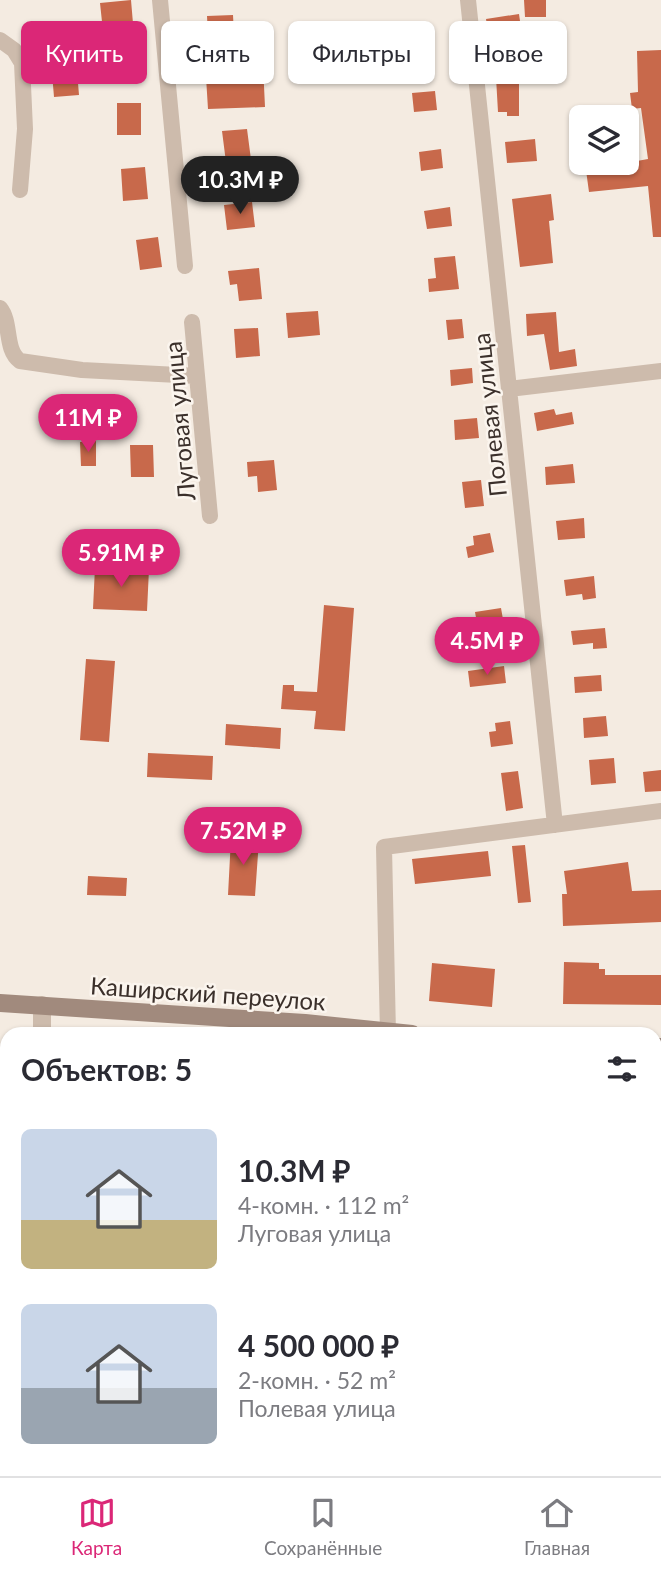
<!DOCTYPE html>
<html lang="ru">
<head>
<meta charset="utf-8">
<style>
	body { margin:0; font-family:Lato,sans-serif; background:#f2f2f3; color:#2b2b33; height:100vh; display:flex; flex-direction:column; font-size:26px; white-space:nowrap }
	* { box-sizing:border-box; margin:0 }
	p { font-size:23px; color:#7c7c81 }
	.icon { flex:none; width:38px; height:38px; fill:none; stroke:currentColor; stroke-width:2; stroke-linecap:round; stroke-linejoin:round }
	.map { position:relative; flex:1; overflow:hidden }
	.panel { position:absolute; left:0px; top:1027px; width:662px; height:450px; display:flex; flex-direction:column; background:#fff; border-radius:21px 21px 0 0; box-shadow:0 2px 5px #0004 }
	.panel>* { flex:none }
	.guide { position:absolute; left:21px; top:21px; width:620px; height:63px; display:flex; gap:14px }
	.fabs { position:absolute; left:569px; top:105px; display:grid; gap:14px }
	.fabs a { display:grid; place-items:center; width:70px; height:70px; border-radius:10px; background:#fff; box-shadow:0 2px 5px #0004; font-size:35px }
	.price { position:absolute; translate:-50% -60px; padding:0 16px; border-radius:24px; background:#db2777; color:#fff; font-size:23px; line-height:46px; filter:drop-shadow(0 2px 4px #0008) }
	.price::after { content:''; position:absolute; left:50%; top:42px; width:21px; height:16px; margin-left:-10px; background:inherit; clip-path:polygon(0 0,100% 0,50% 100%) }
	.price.selected { background:#222; color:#fff }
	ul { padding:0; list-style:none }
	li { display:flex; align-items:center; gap:21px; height:175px; padding:0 21px }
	li span { display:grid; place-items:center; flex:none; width:196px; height:140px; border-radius:10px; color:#555 }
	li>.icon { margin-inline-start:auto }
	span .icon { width:84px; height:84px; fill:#fffc; stroke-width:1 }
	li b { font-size:30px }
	h2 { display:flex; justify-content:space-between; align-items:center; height:84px; padding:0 21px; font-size:30px }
	.pill { padding:0 24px; border-radius:10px; background:#fff; box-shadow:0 2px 5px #0004; font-size:24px; line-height:63px }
	.pill.selected { background:#db2777; color:#fff }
	.dock { display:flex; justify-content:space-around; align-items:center; height:98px; border-top:2px solid #e1e1e2; background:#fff; font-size:19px; color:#7c7c81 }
	.dock a { display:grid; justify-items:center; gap:4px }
	.dock .selected { color:#db2777 }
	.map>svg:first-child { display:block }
</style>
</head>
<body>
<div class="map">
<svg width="661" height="1476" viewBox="0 0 661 1476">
	<rect width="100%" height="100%" fill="#f4ebe1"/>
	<!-- building -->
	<path fill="#c8694b" d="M 131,0 L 135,47 L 105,50 L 100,3 Z
		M 524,0 L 546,0 L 546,17 L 525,17 Z
		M 519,14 L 522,35 L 489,39 L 486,19 Z
		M 233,15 L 234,35 L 208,36 L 207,16 Z
		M 428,37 L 429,53 L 399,55 L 398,39 Z
		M 661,50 L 661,237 L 653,237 L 648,186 L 589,192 L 585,163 L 626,163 L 648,159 L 641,108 L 632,109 L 630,93 L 638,92 L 637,51 Z
		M 524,57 L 526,80 L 519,80 L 519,116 L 507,116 L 507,112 L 498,112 L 495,60 Z
		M 263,65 L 265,107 L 208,109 L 206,77 L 214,77 L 213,67 Z
		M 77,71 L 79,95 L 54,97 L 52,73 Z
		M 435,91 L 437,110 L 414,112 L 412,93 Z
		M 117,103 L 141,103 L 141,135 L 117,135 Z
		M 247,129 L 253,175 L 228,178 L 222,131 Z
		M 535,139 L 537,161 L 507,163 L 505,142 Z
		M 441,149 L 443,168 L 421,171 L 419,152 Z
		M 145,167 L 148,199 L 123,201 L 121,169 Z
		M 551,194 L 554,220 L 549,221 L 553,263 L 520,267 L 512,199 Z
		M 252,202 L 255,227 L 227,230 L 224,205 Z
		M 450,207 L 452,226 L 427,229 L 424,211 Z
		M 158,237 L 162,267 L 140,270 L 136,240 Z
		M 455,256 L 459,289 L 429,292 L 428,279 L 436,278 L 434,258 Z
		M 259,268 L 262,299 L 239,301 L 237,284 L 230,285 L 228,271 Z
		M 318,311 L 320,335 L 288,338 L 286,313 Z
		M 556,312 L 559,352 L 575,349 L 577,366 L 550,370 L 544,334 L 527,336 L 526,314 Z
		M 462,319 L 464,338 L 448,340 L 446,320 Z
		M 258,328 L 260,356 L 236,358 L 234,329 Z
		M 472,368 L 473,383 L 451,386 L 450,370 Z
		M 554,409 L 556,415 L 572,412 L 574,424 L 537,431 L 534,413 Z
		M 477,418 L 479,438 L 455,440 L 454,420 Z
		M 96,441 L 96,466 L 81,466 L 80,442 Z
		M 130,445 L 153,445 L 154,477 L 131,477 Z
		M 274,460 L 277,490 L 258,492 L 257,476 L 248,477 L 247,462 Z
		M 573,464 L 575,483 L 546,485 L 545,467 Z
		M 481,480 L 484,506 L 465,508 L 462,482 Z
		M 584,518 L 585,538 L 558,540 L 556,521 Z
		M 490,533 L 494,552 L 468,558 L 466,547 L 474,545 L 473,536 Z
		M 95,567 L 149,569 L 147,611 L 93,609 Z
		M 594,576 L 596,598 L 583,600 L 582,594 L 566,596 L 564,580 Z
		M 324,605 L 354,608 L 345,731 L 314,729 L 316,711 L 281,709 L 283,685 L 294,685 L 294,691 L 317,692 Z
		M 501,608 L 504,625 L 478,629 L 475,612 Z
		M 605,628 L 607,648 L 593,649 L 593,643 L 573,645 L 571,631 Z
		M 86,659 L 115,661 L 109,742 L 80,740 Z
		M 504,666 L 506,683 L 470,687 L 468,671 Z
		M 601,675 L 602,691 L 575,693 L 574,677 Z
		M 606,716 L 608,736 L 584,738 L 583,718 Z
		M 510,721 L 513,744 L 491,747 L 489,732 L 496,731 L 495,723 Z
		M 226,724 L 281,728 L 280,749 L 225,745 Z
		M 148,753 L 213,756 L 212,780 L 147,777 Z
		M 614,758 L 616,783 L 591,785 L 589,760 Z
		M 661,770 L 661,791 L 645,792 L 643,772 Z
		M 518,771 L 523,808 L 506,811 L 501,773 Z
		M 231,838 L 259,840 L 255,896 L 228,895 Z
		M 525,845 L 531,902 L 518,903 L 512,846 Z
		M 488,851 L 491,876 L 415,884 L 412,859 Z
		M 628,862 L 632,891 L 661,890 L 661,922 L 563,926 L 562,894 L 567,894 L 564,871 Z
		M 88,876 L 127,878 L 126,896 L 87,895 Z
		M 564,962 L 599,963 L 599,969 L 605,969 L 605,975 L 661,975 L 661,1005 L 563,1004 Z
		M 432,963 L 495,969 L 492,1007 L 429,1001 Z"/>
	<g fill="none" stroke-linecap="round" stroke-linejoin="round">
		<!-- minor -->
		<path stroke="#cdbbac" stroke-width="16" d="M 160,0 L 185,266
			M 468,0 L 555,825
			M 0,40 L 14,50 L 22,63 L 25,129 L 20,190
			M 0,308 C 12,323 4,349 20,361 L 82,370 L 197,376
			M 192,322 L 210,516
			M 509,389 L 661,371
			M 388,1034 L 384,847 L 661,811"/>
		<!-- tertiary -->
		<path stroke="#cdbbac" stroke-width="18" d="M 42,1005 L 42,1034
			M 654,1308 L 661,1307
			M 0,1335 L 7,1334"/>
		<!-- secondary -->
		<path stroke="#a18a7d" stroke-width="18" d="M 0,1003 L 305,1023 L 412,1034
			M 654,1047 L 661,1047"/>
	</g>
	<g text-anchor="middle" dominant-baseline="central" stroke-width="5" stroke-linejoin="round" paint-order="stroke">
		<!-- street labels -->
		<g font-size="24" fill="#3b302b" stroke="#fbf5ee">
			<text transform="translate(489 415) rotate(-96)">Полевая улица</text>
			<text transform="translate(179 421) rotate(-95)">Луговая улица</text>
			<text transform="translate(208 993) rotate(4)">Каширский переулок</text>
		</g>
	</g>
</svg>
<div class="fabs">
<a><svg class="icon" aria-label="layers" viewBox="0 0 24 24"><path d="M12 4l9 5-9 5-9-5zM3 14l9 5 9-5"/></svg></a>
</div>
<b class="price selected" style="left:240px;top:216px">10.3M ₽</b>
<b class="price" style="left:88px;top:454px">11M ₽</b>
<b class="price" style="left:121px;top:589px">5.91M ₽</b>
<b class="price" style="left:487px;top:677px">4.5M ₽</b>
<b class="price" style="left:243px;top:867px">7.52M ₽</b>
<div class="guide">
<a class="pill selected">Купить</a>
<a class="pill">Снять</a>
<a class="pill">Фильтры</a>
<a class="pill">Новое</a>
</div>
<section class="panel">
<h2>Объектов: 5<svg class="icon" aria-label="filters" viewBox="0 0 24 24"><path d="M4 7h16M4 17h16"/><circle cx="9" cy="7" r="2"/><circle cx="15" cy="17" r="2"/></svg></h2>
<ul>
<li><span style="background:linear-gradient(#c9d6e8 65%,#c2b280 0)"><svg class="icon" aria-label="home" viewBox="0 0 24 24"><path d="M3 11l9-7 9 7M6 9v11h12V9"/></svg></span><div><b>10.3M ₽</b><p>4-комн. · 112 m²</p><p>Луговая улица</p></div></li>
<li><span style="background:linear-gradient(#c9d6e8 60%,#9aa5b1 0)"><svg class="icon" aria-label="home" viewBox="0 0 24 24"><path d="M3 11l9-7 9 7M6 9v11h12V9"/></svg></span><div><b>4 500 000 ₽</b><p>2-комн. · 52 m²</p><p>Полевая улица</p></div></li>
</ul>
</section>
</div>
<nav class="dock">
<a class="selected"><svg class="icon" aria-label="map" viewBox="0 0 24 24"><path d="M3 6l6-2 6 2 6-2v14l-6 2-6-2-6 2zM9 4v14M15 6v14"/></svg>Карта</a>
<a><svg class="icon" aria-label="saved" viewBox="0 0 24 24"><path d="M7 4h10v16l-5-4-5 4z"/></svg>Сохранённые</a>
<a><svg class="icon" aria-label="home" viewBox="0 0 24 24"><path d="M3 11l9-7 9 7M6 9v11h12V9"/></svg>Главная</a>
</nav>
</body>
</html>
